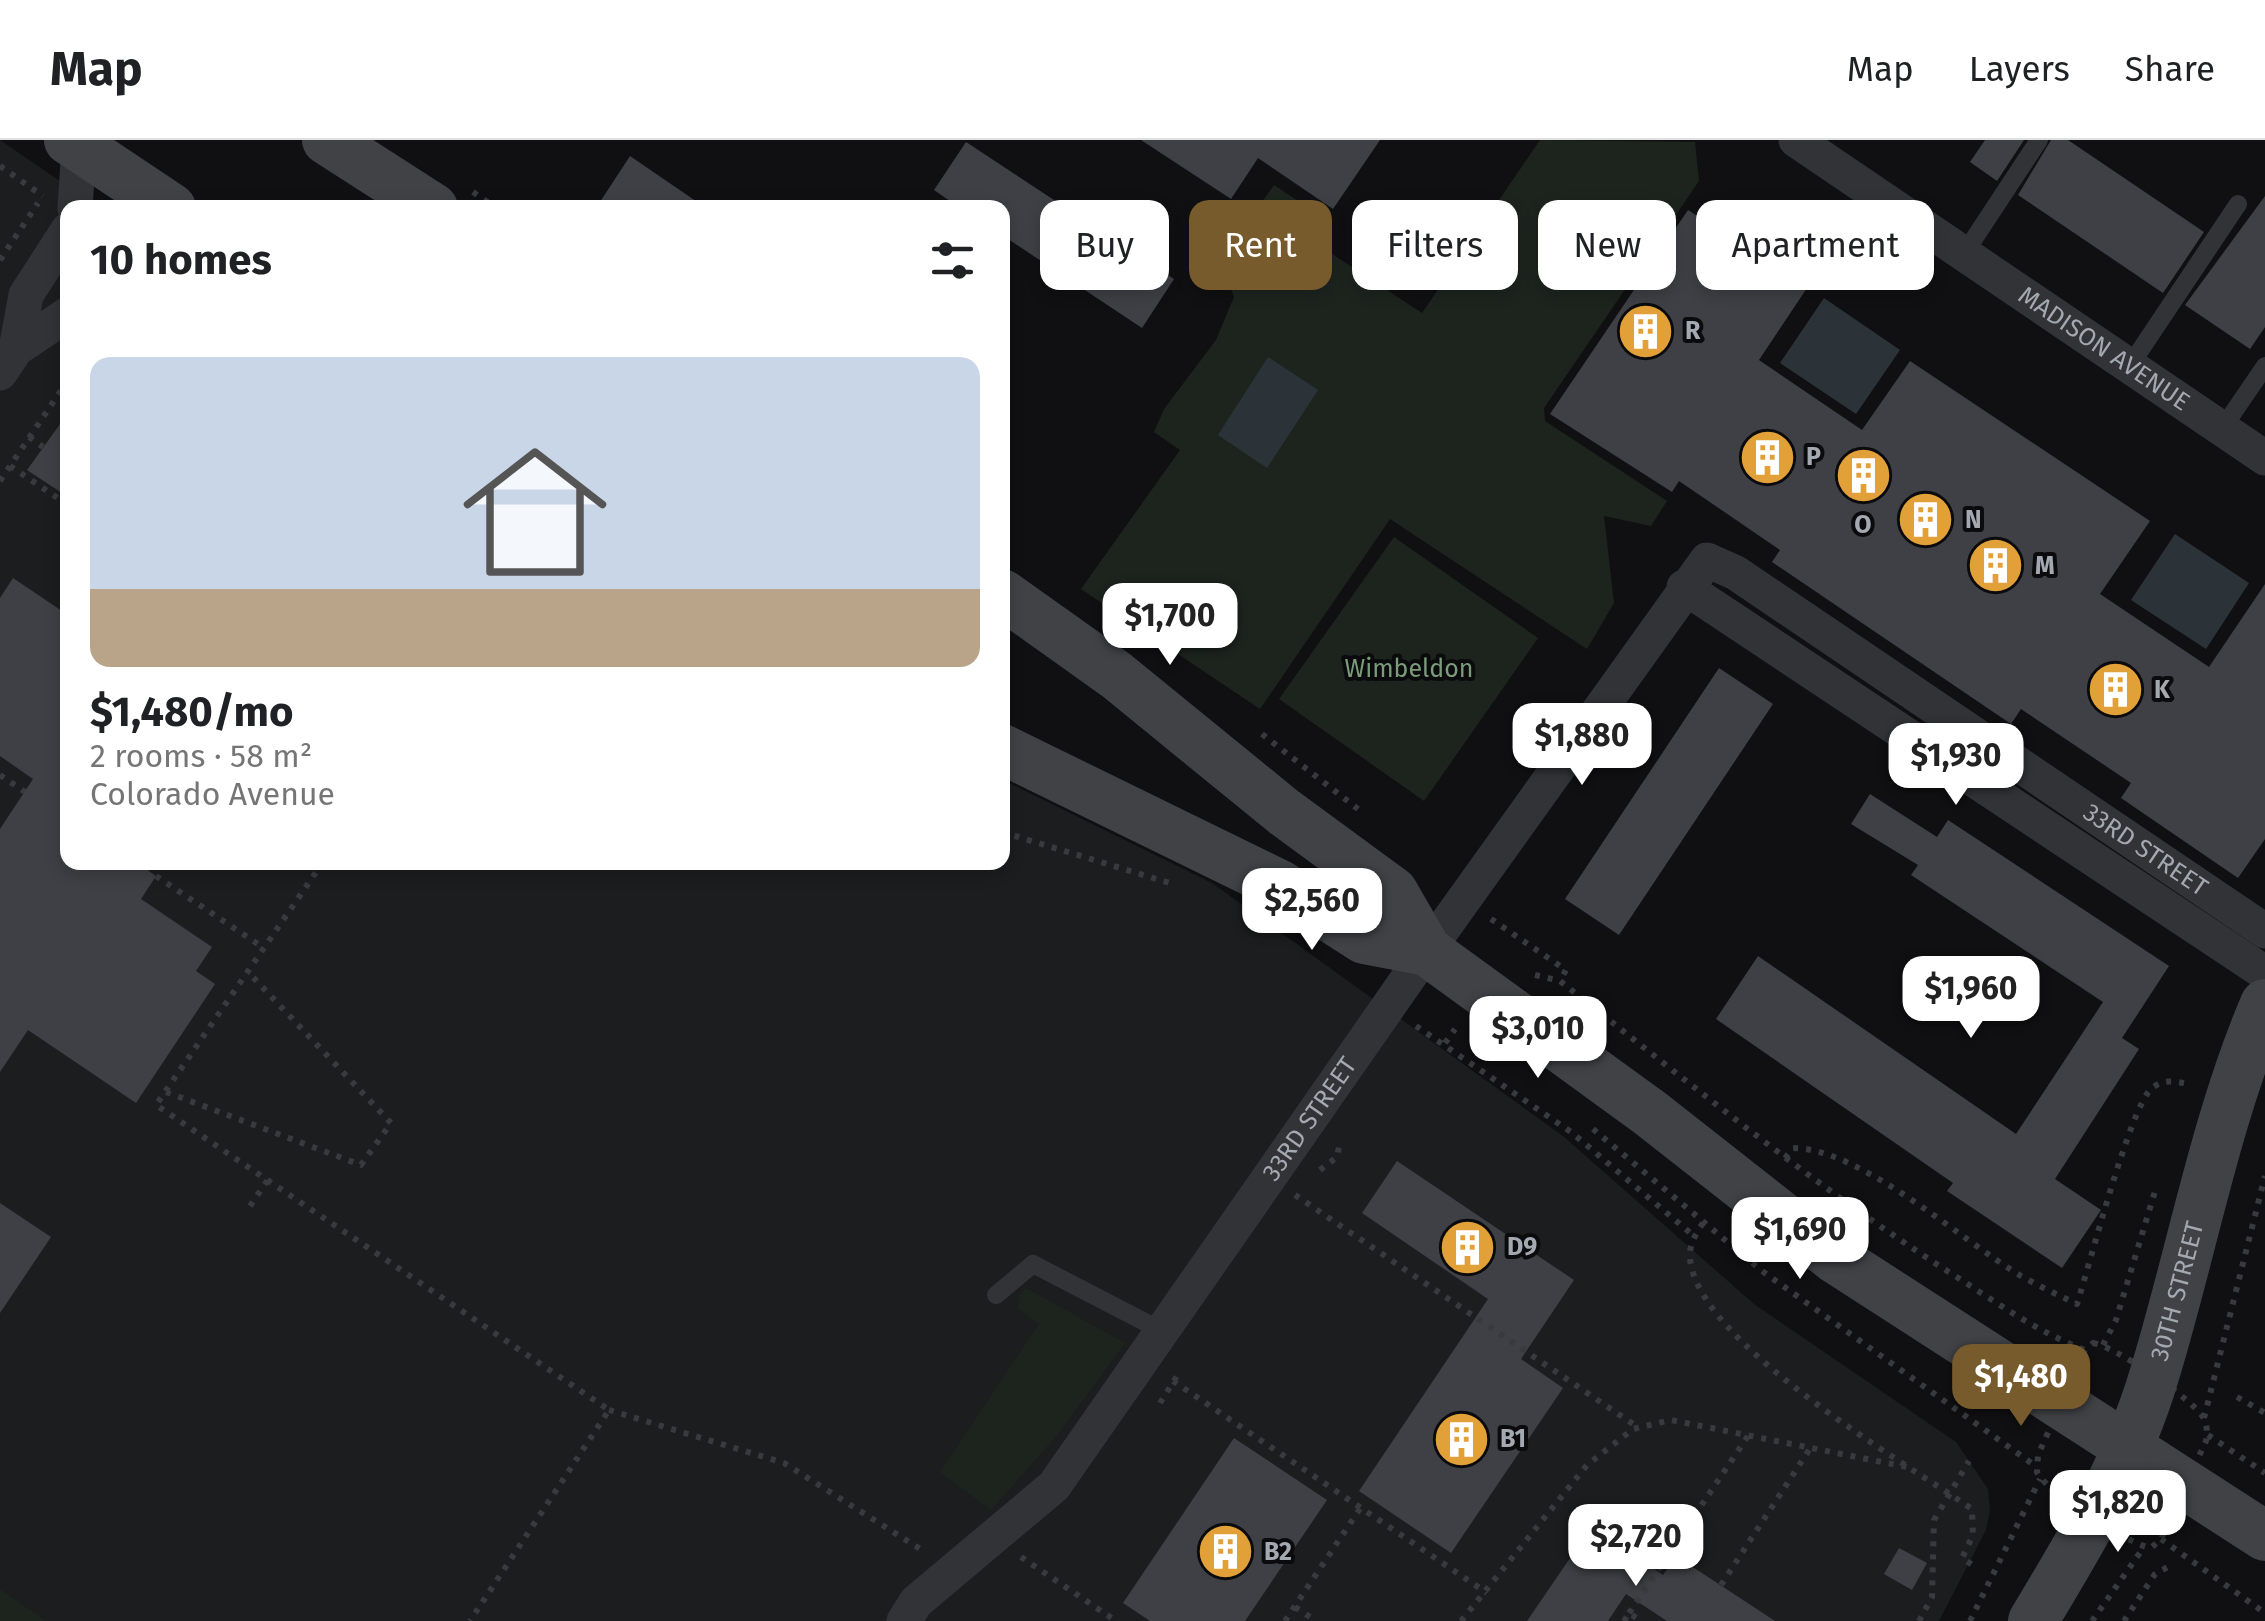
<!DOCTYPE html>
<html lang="en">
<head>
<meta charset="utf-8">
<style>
	body { margin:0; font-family:"Fira Sans",sans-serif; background:#f2f2f2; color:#202124; height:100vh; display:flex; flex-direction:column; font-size:38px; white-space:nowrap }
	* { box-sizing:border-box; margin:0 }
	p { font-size:32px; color:#757577 }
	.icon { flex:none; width:55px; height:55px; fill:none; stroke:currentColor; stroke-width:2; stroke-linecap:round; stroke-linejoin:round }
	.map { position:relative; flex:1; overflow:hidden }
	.side { position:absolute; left:60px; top:60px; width:950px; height:670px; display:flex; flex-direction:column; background:#fff; border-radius:20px; box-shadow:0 5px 15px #0003 }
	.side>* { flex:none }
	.top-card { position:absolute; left:1040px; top:60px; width:950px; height:90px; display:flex; gap:20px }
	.price { position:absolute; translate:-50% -85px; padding:0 22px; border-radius:20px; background:#fff; color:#222; font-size:32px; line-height:65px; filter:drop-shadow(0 2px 5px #0008) }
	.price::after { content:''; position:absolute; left:50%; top:60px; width:30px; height:22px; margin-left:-15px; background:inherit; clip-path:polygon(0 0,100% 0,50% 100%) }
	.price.on { background:#775b2d; color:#fff }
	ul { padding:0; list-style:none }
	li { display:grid; align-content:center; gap:20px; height:530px; padding:0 30px }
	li+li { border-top:2px solid #e0e0e0 }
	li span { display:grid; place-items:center; height:310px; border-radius:20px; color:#555 }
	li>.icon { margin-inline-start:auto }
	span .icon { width:180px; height:180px; fill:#fffc; stroke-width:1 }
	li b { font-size:42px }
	h2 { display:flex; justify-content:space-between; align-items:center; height:120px; padding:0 30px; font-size:42px }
	.pill { padding:0 35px; border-radius:20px; background:#fff; box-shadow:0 5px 15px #0003; font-size:35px; line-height:90px }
	.pill.on { background:#775b2d; color:#fff }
	header { display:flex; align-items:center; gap:60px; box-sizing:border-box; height:140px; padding:0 50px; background:#fff; border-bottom:2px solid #e0e0e0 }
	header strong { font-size:48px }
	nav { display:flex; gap:55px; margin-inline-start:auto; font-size:35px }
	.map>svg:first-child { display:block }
</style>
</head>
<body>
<header>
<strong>Map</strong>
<nav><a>Map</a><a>Layers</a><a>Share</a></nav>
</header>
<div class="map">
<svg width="2265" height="1481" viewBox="0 0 2265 1481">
	<rect width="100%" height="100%" fill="#101012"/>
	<!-- built -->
	<path fill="#1c1d1e" d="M 0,0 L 98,67 L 68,68 L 68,722 L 1002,722 L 1003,640 L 1212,743 L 1563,996 L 1754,1164 L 1956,1302 L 1988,1349 L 1990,1371 L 1986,1390 L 1939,1481 L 0,1481 Z"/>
	<!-- green -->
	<path fill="#1d241e" d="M 1540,0 L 1695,2 L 1699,41 L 1544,268 L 1545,281 L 1667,361 L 1651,386 L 1604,376 L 1614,463 L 1587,509 L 1390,379 L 1260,569 L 1081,449 L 1180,310 L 1154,292 L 1164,269 L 1216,200 L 1234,157 L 1221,121 L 1274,45 L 1330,82 L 1317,104 L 1422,173 Z
		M 1394,397 L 1538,498 L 1424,661 L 1279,559 Z
		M 1026,1148 L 1125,1203 L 1060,1292 L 991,1370 L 940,1332 L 1039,1184 L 1018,1169 L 1019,1154 Z
		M 0,1449 L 46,1481 L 0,1481 Z"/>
	<!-- water -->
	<path fill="#2b3339" d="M 1824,158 L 1900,210 L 1856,274 L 1780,223 Z
		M 1268,217 L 1318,250 L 1267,328 L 1218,295 Z
		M 2175,394 L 2249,443 L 2206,509 L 2131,460 Z"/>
	<!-- building -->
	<path fill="#3f4045" d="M 1141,0 L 1380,0 L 1333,69 L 1258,18 L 1231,59 Z
		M 1985,0 L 2024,0 L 1997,41 L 1970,22 Z
		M 2051,0 L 2068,0 L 2204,92 L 2163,153 L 2018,55 Z
		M 966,2 L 1174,139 L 1142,188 L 1002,95 L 1002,68 L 960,68 L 934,50 Z
		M 630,16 L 706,68 L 596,68 Z
		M 2265,56 L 2265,187 L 2250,209 L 2185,165 Z
		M 1688,70 L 1807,148 L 1759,220 L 1862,290 L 1910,221 L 2150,381 L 2100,454 L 2209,527 L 2265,444 L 2265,699 L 2238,738 L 2121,658 L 2131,643 L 2021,569 L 2011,584 L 1772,422 L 1780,410 L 1679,341 L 1672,352 L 1550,274 Z
		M 68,273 L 68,357 L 27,330 Z
		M 13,438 L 68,475 L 68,722 L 136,722 L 156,736 L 141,759 L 212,807 L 196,831 L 215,844 L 136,963 L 28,890 L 0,932 L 0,689 L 33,639 L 0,616 L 0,458 Z
		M 1719,528 L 1773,564 L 1619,795 L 1565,759 Z
		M 1870,654 L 1937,697 L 1948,680 L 2169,826 L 2122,898 L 2139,909 L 2055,1039 L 2101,1070 L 2062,1128 L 1947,1051 L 1953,1043 L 1716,879 L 1758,816 L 2016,994 L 2103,862 L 1911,735 L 1918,725 L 1851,684 Z
		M 1397,1021 L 1574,1140 L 1521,1219 L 1563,1248 L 1451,1413 L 1359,1351 L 1488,1159 L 1362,1073 Z
		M 0,1063 L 51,1097 L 0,1173 Z
		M 1234,1298 L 1327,1360 L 1245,1481 L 1150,1481 L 1123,1463 Z
		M 1592,1386 L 1663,1435 L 1676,1416 L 1775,1481 L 1667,1481 L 1626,1454 L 1608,1481 L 1527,1481 Z
		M 1899,1408 L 1927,1423 L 1912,1450 L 1884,1434 Z"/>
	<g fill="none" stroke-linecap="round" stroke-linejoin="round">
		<!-- path -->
		<path stroke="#383a3d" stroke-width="6" stroke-dasharray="5 8" stroke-linecap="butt" d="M 0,26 L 43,56
			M 473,52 L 496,68
			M 0,120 L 38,63
			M 29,297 L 43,307
			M 10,326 L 68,365
			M 0,341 L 68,240
			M 1262,594 L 1358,669
			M 0,635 L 25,652
			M 1002,692 L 1173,744
			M 323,722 L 156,965 L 609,1270 L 470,1481
			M 156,736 L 264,808
			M 1491,779 L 1566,830 L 1560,841
			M 1535,835 L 1560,841 C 1688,942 1814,1046 1952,1134 C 1996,1162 2037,1192 2085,1210
			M 1416,886 L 1571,992 L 1694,1096
			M 1445,903 L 1455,889
			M 166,952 L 361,1025 L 391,983 L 248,832
			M 1593,989 L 1762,1131 L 2037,1327
			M 1785,1018 L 1793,1008 C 1860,1008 1961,1100 2021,1136 C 2039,1146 2058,1155 2077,1164 C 2089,1127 2130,968 2151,949 C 2162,939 2174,941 2188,944
			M 1320,1030 L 1337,1017 L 1340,1002
			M 1295,1055 L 1639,1288
			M 250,1066 L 269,1038
			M 1703,1083 C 1696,1093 1689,1105 1690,1118 C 1696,1202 1904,1322 1972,1369 L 1973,1395 L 1962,1418 L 1977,1428
			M 2093,1203 C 2114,1206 2184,1254 2199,1272 C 2207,1280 2208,1291 2206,1301 L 2161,1399 L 2151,1408 C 2130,1405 2045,1351 2037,1332 L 2038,1315 L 2085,1210 Z
			M 2103,1205 L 2116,1180 L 2156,1048
			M 1173,1241 L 1487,1453
			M 2237,1257 L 2265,1273
			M 1160,1263 L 1177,1236
			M 609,1270 L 784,1323 L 925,1412
			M 2204,1278 L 2265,1036
			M 2208,1295 L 2265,1333
			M 2161,1399 L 2265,1473
			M 1021,1417 L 1116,1481
			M 1721,1445 L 1811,1307
			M 1295,1467 L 1316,1481
			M 1629,1473 L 1748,1296
			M 1285,1481 L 1361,1367
			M 1461,1481 L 1587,1325 L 1633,1289 L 1671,1280 L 1912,1328
			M 1624,1481 L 1629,1473 L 1641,1481
			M 1919,1481 L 1932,1457 L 1934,1380 L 1969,1321
			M 1970,1481 L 2040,1339
			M 2092,1481 L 2144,1407
			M 2124,1481 L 2155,1434 L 2173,1424"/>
		<!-- lane -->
		<path stroke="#323336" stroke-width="18" d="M 1964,114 L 2039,0
			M 2129,227 L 2238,64
			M 2222,289 L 2265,226
			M 996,1155 L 1033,1124 L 1164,1192"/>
		<!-- street -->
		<g stroke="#323336" stroke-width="35">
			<path id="s1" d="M 1796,0 L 2265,318"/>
			<path d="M 75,68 L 79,6"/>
			<path d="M 16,209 L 68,174"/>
			<path d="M 0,233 L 16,209 L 26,155 L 68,90"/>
			<path d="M 1684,447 L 2265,833"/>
			<path id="s2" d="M 904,1481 L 916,1462 L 1054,1346 L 1427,811 L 1707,420 L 1736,433 L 2265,791"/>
		</g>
		<!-- secondary -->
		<g stroke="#404246" stroke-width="50">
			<path d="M 69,0 L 171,68"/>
			<path d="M 327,0 L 433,68"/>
			<path d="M 1002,454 L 1116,535 L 1284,672 L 1393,752 L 1427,811 L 1650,973 L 1836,1119 L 2265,1396"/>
			<path d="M 1002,609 L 1280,745 L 1364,799 L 1427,811"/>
			<path id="s3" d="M 2033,1481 C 2080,1403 2128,1324 2154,1236 C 2192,1112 2214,984 2265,864"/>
		</g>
	</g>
	<!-- icons -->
	<defs>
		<symbol id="building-disc" viewBox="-11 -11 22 22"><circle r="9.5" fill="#e2a138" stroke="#0b0b0d"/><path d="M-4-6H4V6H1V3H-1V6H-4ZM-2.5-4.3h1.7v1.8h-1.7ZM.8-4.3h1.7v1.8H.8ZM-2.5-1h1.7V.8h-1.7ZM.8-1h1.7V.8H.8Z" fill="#fff"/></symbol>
	</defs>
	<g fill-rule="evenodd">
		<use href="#building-disc" x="1614" y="160" width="63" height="63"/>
		<use href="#building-disc" x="1736" y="286" width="63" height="63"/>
		<use href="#building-disc" x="1832" y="304" width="63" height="63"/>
		<use href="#building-disc" x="1894" y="348" width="63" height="63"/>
		<use href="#building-disc" x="1964" y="394" width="63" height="63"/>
		<use href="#building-disc" x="2084" y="518" width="63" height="63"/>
		<use href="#building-disc" x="1436" y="1076" width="63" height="63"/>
		<use href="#building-disc" x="1430" y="1268" width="63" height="63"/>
		<use href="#building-disc" x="1194" y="1380" width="63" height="63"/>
	</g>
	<g text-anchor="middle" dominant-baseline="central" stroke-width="8" stroke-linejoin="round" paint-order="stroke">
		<!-- poi labels -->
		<g font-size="25" font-weight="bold" fill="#a3a8b1" stroke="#0b0b0d" text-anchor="start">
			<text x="1685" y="191">R</text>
			<text x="1806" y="317">P</text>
			<text x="1965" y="380">N</text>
			<text x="1863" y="385" text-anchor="middle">O</text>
			<text x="2035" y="426">M</text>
			<text x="2154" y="550">K</text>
			<text x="1507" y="1107">D9</text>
			<text x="1500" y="1299">B1</text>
			<text x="1264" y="1412">B2</text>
		</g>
		<!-- street labels -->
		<g font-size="25" fill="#a3a8b1" stroke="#0b0b0d">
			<text stroke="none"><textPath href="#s1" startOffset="372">MADISON AVENUE</textPath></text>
			<text stroke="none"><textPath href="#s2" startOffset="1862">33RD STREET</textPath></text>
			<text stroke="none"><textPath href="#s2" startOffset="650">33RD STREET</textPath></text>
			<text stroke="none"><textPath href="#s3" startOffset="362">30TH STREET</textPath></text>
		</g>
		<!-- park labels -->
		<g font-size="25" fill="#7b9b7b" stroke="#0b0b0d">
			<text x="1409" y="529">Wimbeldon</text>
		</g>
	</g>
</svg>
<b class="price" style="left:1170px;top:528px">$1,700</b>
<b class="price" style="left:1582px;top:648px">$1,880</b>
<b class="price" style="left:1956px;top:668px">$1,930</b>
<b class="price" style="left:1312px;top:813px">$2,560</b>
<b class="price" style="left:1971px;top:901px">$1,960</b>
<b class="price" style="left:1538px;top:941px">$3,010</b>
<b class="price" style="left:1800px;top:1142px">$1,690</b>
<b class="price on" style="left:2021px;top:1289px">$1,480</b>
<b class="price" style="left:2118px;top:1415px">$1,820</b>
<b class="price" style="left:1636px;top:1449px">$2,720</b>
<div class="top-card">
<a class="pill">Buy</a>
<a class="pill on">Rent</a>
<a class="pill">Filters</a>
<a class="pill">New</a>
<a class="pill">Apartment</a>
</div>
<section class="side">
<h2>10 homes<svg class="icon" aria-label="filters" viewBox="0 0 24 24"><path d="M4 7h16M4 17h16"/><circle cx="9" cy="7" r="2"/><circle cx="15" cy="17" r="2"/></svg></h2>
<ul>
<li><span style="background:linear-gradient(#c9d6e8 75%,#b9a48a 0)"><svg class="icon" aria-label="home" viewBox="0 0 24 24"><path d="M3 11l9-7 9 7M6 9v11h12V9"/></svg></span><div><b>$1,480/mo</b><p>2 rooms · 58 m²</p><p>Colorado Avenue</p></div></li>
</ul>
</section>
</div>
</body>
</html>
